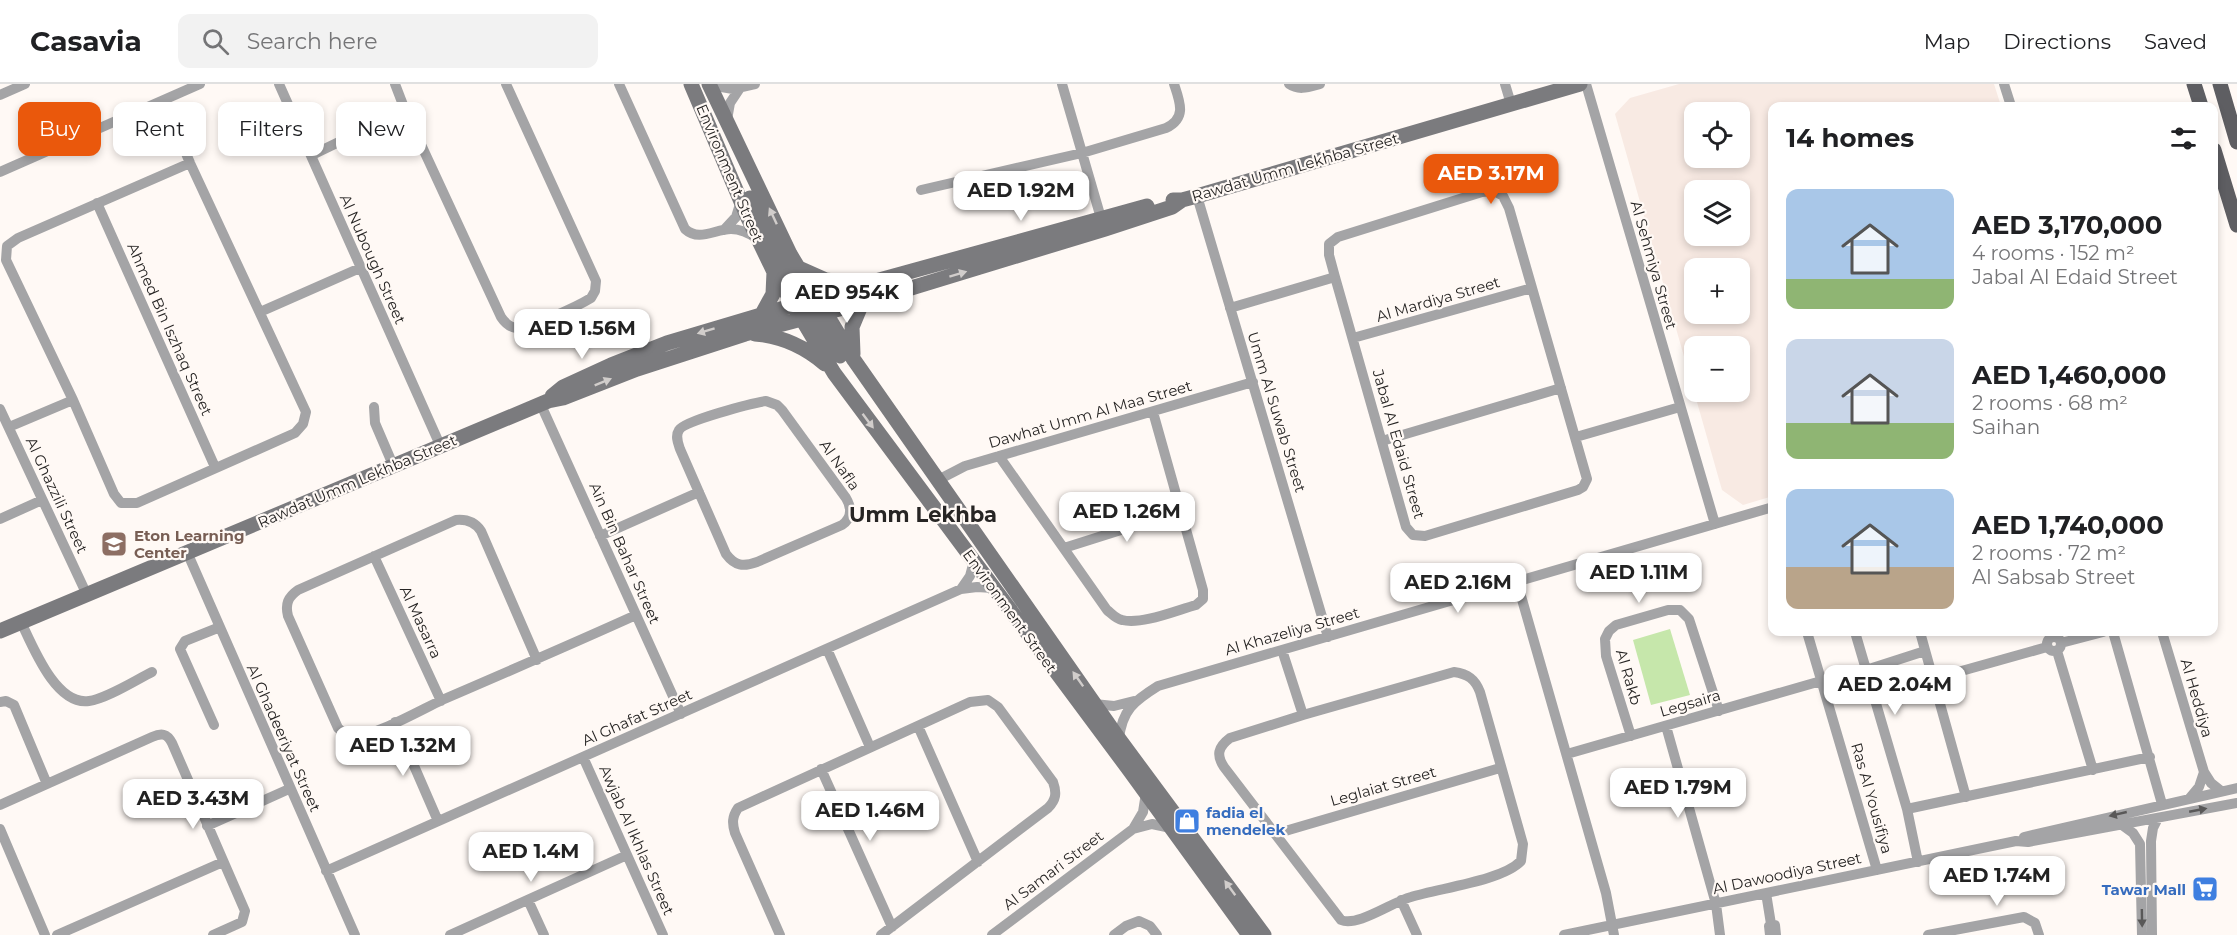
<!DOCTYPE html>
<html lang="en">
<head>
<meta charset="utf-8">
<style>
	body { margin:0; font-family:Montserrat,sans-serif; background:#f2f2f2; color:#202124; height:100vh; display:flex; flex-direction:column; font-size:22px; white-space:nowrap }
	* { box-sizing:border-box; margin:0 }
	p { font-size:20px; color:#757577 }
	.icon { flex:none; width:33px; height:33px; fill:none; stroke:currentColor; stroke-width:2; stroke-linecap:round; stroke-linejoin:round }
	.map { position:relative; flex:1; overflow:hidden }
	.drawer { position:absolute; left:1768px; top:18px; width:450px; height:534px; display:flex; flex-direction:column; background:#fff; border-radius:12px; box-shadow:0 3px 9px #0003 }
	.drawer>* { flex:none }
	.hud { position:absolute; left:18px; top:18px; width:570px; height:54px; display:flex; gap:12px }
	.controls { position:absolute; left:1684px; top:18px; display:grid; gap:12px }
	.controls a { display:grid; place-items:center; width:66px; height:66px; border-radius:12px; background:#fff; box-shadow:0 3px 9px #0003; font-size:30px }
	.price { position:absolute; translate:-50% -51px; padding:0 14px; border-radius:12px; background:#fff; color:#222; font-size:20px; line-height:39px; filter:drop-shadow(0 2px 3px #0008) }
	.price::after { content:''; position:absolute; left:50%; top:36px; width:18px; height:14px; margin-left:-9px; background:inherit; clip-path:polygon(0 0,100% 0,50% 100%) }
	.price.current { background:#ea580c; color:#fff }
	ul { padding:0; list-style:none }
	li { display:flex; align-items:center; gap:18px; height:150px; padding:0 18px }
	li span { display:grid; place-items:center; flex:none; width:168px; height:120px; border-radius:12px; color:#555 }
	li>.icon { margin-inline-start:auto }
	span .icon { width:72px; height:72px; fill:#fffc; stroke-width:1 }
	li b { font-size:26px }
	h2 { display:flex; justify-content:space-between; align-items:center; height:72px; padding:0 18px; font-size:26px }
	.tag { padding:0 21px; border-radius:12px; background:#fff; box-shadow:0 3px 9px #0003; font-size:21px; line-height:54px }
	.tag.current { background:#ea580c; color:#fff }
	header { display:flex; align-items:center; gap:36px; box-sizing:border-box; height:84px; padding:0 30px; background:#fff; border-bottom:2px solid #e0e0e0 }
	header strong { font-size:28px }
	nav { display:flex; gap:33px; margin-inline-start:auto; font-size:21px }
	.search { width:420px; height:54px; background:#f2f2f2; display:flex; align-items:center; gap:15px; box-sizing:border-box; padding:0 21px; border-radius:12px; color:#757577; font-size:22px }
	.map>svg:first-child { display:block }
</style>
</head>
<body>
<header>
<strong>Casavia</strong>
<div class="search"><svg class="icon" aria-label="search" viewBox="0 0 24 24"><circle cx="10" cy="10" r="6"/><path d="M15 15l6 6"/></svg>Search here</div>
<nav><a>Map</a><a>Directions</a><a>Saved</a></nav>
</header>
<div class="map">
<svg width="2237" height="851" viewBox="0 0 2237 851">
	<rect width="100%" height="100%" fill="#fff9f5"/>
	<!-- built -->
	<path fill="#f8eae3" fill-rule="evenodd" d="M 1679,0 L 1994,0 L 2001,22 L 1773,22 L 1773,412 L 1743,421 L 1722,406 L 1615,30 L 1630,14 ZM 1695,28 L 1740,28 L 1740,74 L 1695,74 ZM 1695,106 L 1740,106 L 1740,152 L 1695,152 ZM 1695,184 L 1740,184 L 1740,230 L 1695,230 ZM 1695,262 L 1740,262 L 1740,308 L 1695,308 Z"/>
	<!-- green -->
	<path fill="#c6e7ab" d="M 1670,545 L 1690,611 L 1651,621 L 1633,556 Z"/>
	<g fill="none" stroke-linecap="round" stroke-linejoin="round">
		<!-- street -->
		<path stroke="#a4a4a6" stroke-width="10" d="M 279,0 L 440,361
			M 395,0 L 405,26 L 501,233 C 505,239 509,243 516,244 C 529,245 578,222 591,214 L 595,207 L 596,197 L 506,0
			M 619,0 L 685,145 C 699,158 715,145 731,145 C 741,145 749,149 758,155
			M 1062,0 L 1103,141
			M 1289,0 C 1299,7 1309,3 1320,0
			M 1505,0 L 1511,20
			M 1586,0 L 1715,440
			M 2004,0 L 2011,22
			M 710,1 L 733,5 L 755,0
			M 0,11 L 25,0
			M 164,16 L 190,79 L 306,328 L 303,340 L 295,349 L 137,419 L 121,419 L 114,410 L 73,316 L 6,176 L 7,162 L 18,154 L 190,79
			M 727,36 L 730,19 L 740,4
			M 312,71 L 405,26
			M 0,88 L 200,0
			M 921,106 L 1082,69 L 1166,44 C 1187,34 1180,18 1174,0
			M 1494,107 L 1503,112 L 1509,124 L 1587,395 L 1583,403 L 1578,406 L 1425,452 L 1413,451 L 1406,443 L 1335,193 L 1329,171 L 1329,160 L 1338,153 L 1482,108 Z
			M 1197,112 L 1328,553
			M 97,119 L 215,383
			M 724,146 L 736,133 L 741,117
			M 1230,224 L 1335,193
			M 260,228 L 360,184
			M 1353,254 L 1532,204
			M 766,317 L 777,321 L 782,326 L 846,414 C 852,424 852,434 842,441 L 757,478 C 743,483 735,482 726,470 L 680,365 C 678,359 675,352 679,346 C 684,337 752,319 766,317 Z
			M 541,321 L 681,630
			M 374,323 L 375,339 L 393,381
			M 0,325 L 87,511
			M 9,343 L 73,316
			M 1576,353 L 1680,323
			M 1382,357 L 1561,304
			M 999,372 L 1107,526 C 1112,530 1116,535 1122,536 C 1142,541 1177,526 1196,521 L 1203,515 L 1203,506 L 1153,328
			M 938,396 L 965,382 L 1253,298
			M 0,435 L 42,416
			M 600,452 L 699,408
			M 1064,464 L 1181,427
			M 187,468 L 355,851
			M 374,472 L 441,617
			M 1517,498 L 1606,809 L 1614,851
			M 961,505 L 970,492 L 974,477
			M 21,538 C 33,563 56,622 89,617 C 106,615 136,596 152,588
			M 1807,548 L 1877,786
			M 1855,548 L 1907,725 L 1918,778
			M 1920,548 L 1966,713
			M 2113,548 L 2162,720
			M 2162,548 L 2204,688 L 2211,699 L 2221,707
			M2047 560a7 7 0 1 1 14 0a7 7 0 1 1-14 0Z
			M 2061,559 L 2103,548
			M 827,565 L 870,663
			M 1282,566 L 1303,631
			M 2057,567 L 2093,686
			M 537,576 L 481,447 C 475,438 467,435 456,436 L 298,506 C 288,513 285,520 288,532 L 338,644 L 347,652 L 353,653 C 379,650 417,628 442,616 C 507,588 572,560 636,531
			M 1866,586 L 1925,567
			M 1454,588 C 1468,590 1475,595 1480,608 L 1523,760 L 1521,777 C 1502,797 1439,804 1411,813 C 1392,818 1358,843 1341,836 L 1224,683 C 1216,671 1218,663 1230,654 L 1303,631 Z
			M 1933,595 L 2047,563
			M 0,618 L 6,617 L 14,621 L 47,700
			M 1094,620 L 1114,622 L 1134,617
			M 395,638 L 438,737
			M 214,641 L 180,565 L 185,557 L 220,543
			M 918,642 L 978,778
			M 1666,642 L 1716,820 L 1720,851
			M 1631,652 L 1606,572 L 1605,555 L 1609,547 L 1616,541 L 1668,526 L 1680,526 L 1689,535 L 1719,627
			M 1119,655 C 1122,626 1134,617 1158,602 L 1773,423
			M 1567,670 L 1821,597
			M 583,673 L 663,851
			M 821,685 L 892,843
			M 2189,715 L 2199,703 L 2204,688
			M 0,721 L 152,653 C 161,649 167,649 172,659 L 245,827 L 242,838 L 213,851
			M 1907,725 L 2150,673
			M 2122,741 L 2133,749 L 2140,760 L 2142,851
			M 207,742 L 289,705
			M 0,745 L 45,851
			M 1133,745 L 1152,740 L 1171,744
			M 1275,750 L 1500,684
			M 2024,753 L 2237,704
			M 326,787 L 961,505 L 977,503 L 993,504
			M 1766,809 L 1771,840
			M 528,816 L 544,851
			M 1401,816 L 1417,851
			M 57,851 L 223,778
			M 450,851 L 627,771
			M 780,851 L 735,749 C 732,739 732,733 738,724 L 970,618 L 988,616 L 998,623 L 1053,698 C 1057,709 1056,716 1048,724 L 881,851
			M 992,851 L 1133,745 L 1143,728 L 1146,709
			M 1114,851 L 1126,842 L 1139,837 L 1150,842 L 1157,851
			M 1564,851 L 2016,757 L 2028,758 L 2237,719
			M 1770,851 L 1769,842 L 1771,840 L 1775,841 L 1776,851
			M 1928,851 L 2024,833 L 2035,839 L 2039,851
			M 2152,851 L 2151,757 L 2153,744 L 2158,734"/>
		<!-- secondary -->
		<path stroke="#7b7b7e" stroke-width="15" d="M 691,0 L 748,134 L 774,188 L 834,289 L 1130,687 L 1249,851
			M 709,0 L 790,170 L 854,276 L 1119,655 L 1264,851
			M 750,114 L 798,209 L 808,222
			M 1173,116 L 1182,116 L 1197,112 L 1580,0
			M 799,184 L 826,196 L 856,200
			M 807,226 L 814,232 L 840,272
			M 762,230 L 773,210 L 774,188
			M 755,250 C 782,252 805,263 825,280
			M 853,270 L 852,243 L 862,219
			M 552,312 L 563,303 L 611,281 L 667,259 L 865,200 L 1147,122
			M 0,547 L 548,317 L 563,314 L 637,285 L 745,250 L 862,219 L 1105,145 L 1172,123 L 1182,116"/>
		<!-- primary -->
		<path stroke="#5e5e62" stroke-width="15" d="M 2194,0 L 2201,22
			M 2220,0 L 2237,58
			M 2214,66 L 2237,141"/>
	</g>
	<!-- one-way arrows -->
	<defs><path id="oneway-solid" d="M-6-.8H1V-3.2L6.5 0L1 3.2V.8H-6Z" transform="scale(1.5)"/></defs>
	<g fill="#d1cdcb">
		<use href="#oneway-solid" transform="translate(773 132) rotate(-115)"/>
		<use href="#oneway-solid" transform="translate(958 190) rotate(-17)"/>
		<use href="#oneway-solid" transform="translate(706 247) rotate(163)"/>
		<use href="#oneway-solid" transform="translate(603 298) rotate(-22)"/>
		<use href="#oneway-solid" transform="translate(868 337) rotate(53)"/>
		<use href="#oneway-solid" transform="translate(1078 595) rotate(-125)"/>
		<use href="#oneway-solid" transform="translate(1230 804) rotate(-126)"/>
	</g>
	<g fill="#595858">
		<use href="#oneway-solid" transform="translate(2198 726) rotate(-11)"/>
		<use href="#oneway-solid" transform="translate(2118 730) rotate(167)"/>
		<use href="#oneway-solid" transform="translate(2142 834) rotate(89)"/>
	</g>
	<!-- icons -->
	<defs>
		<symbol id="school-square" viewBox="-11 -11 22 22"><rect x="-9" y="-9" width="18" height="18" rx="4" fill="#8d6e63" stroke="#fff9f5"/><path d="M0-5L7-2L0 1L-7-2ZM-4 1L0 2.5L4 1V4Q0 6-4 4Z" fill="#fff"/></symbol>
		<symbol id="shop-square" viewBox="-11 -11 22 22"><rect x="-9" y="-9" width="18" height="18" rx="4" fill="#3f7fe0" stroke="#fff9f5"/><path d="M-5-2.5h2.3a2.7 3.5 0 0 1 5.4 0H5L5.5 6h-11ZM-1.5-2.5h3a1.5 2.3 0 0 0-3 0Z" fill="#fff"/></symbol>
		<symbol id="supermarket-square" viewBox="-11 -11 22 22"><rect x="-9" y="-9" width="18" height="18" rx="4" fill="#3f7fe0" stroke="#fff9f5"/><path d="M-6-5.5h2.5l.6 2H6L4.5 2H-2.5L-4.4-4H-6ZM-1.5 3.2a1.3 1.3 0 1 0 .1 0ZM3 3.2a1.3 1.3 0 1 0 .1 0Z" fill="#fff"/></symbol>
	</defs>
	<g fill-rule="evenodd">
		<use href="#school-square" x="99" y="445" width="30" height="30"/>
		<use href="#shop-square" x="1172" y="722" width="30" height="30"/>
		<use href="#supermarket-square" x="2190" y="790" width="30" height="30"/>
	</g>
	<g text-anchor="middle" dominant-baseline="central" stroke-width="4.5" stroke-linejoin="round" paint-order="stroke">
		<!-- street labels -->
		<g font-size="15" fill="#272524" stroke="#fff9f5">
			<text transform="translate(1295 83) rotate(-16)">Rawdat Umm Lekhba Street</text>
			<text transform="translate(730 89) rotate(67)">Environment Street</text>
			<text transform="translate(373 175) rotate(66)">Al Nubough Street</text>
			<text transform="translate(1654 181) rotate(74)">Al Sehmiya Street</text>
			<text transform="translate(1438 215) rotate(-16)">Al Mardiya Street</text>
			<text transform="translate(170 245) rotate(66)">Ahmed Bin Iszhaq Street</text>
			<text transform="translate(1277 328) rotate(73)">Umm Al Suwab Street</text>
			<text transform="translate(1090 330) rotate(-16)">Dawhat Umm Al Maa Street</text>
			<text transform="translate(1399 360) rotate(74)">Jabal Al Edaid Street</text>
			<text transform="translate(840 381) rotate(55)">Al Nafla</text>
			<text transform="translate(357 397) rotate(-23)">Rawdat Umm Lekhba Street</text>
			<text transform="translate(57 411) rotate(65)">Al Ghazzili Street</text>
			<text transform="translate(625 469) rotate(66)">Ain Bin Bahar Street</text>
			<text transform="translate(1010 527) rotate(54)">Environment Street</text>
			<text transform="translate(421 538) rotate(65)">Al Masarra</text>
			<text transform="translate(1292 547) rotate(-16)">Al Khazeliya Street</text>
			<text transform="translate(1629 593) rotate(74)">Al Rakb</text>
			<text transform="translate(2197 614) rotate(74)">Al Heddiya</text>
			<text transform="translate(1690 619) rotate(-16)">Legsaira</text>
			<text transform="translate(637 633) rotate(-24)">Al Ghafat Street</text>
			<text transform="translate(284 654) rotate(66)">Al Ghadeeriyat Street</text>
			<text transform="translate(1383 702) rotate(-16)">Leglaiat Street</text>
			<text transform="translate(1872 714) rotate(74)">Ras Al Yousifiya</text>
			<text transform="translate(637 756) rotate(66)">Awjab Al Ikhlas Street</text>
			<text transform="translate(1053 786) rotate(-37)">Al Samari Street</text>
			<text transform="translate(1787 789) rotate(-12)">Al Dawoodiya Street</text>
		</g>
		<!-- education labels -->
		<g font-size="15" font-weight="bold" fill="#785e54" stroke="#fff9f5" text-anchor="start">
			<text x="134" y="451">Eton Learning<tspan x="134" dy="17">Center</tspan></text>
		</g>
		<!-- shop labels -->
		<g font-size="15" font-weight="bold" fill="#366cbe" stroke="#fff9f5" text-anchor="start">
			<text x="1206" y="728">fadia el<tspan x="1206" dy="17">mendelek</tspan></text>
			<text x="2186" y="805" text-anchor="end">Tawar Mall</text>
		</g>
		<!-- district labels -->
		<g font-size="21" font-weight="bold" fill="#272524" stroke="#fff9f5">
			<text x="923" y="430">Umm Lekhba</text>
		</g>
	</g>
</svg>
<div class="controls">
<a><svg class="icon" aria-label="locate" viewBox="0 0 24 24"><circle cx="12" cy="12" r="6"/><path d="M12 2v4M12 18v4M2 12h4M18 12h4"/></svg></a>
<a><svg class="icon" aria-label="layers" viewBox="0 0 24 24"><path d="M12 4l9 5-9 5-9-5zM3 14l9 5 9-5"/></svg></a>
<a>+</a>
<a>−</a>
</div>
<b class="price current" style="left:1491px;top:121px">AED 3.17M</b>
<b class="price" style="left:1021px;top:138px">AED 1.92M</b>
<b class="price" style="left:847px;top:240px">AED 954K</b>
<b class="price" style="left:582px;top:276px">AED 1.56M</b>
<b class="price" style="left:1127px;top:459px">AED 1.26M</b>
<b class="price" style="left:1639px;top:520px">AED 1.11M</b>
<b class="price" style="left:1458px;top:530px">AED 2.16M</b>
<b class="price" style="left:1895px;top:632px">AED 2.04M</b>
<b class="price" style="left:403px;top:693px">AED 1.32M</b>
<b class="price" style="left:1678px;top:735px">AED 1.79M</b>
<b class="price" style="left:193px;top:746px">AED 3.43M</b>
<b class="price" style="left:870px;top:758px">AED 1.46M</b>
<b class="price" style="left:531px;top:799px">AED 1.4M</b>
<b class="price" style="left:1997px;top:823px">AED 1.74M</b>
<div class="hud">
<a class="tag current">Buy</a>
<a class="tag">Rent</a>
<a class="tag">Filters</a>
<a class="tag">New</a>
</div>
<section class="drawer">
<h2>14 homes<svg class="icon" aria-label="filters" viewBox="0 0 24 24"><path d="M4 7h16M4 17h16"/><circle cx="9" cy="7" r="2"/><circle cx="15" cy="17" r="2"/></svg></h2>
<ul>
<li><span style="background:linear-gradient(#a9c7e8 75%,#8fb573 0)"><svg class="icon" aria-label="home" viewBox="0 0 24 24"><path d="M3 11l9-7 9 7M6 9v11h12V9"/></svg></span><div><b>AED 3,170,000</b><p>4 rooms · 152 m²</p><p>Jabal Al Edaid Street</p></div></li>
<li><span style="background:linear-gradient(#c9d6e8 70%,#8fb573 0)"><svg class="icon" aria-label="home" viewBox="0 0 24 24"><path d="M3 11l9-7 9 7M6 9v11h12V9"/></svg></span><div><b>AED 1,460,000</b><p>2 rooms · 68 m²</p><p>Saihan</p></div></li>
<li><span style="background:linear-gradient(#a9c7e8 65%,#b9a48a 0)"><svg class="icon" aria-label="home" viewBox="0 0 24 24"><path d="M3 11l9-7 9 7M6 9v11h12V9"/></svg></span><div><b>AED 1,740,000</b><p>2 rooms · 72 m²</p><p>Al Sabsab Street</p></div></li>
</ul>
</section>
</div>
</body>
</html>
